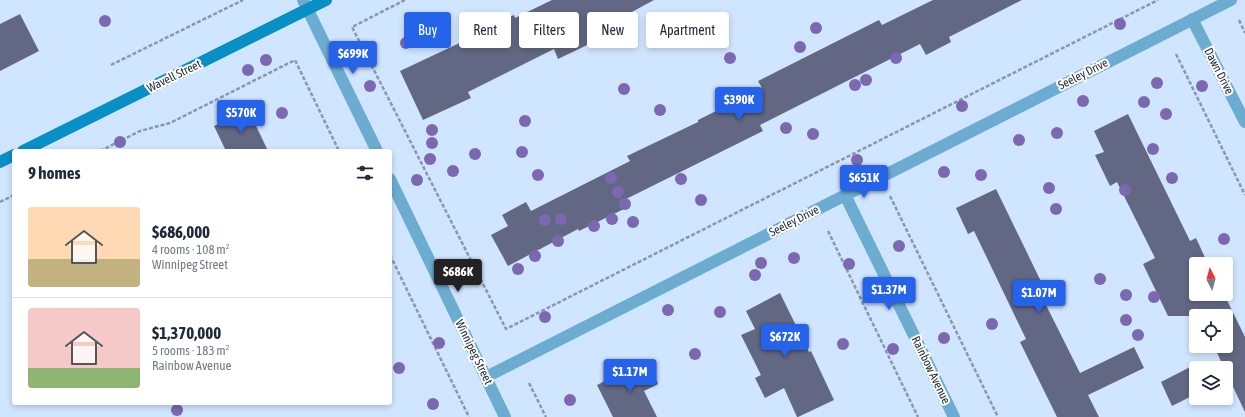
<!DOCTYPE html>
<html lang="en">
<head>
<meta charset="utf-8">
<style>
	body { margin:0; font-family:"Asap Condensed",sans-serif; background:#f6f6f7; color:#1f2937; height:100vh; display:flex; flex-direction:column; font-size:15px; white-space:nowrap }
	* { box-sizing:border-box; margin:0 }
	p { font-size:13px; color:#747a83 }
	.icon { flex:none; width:22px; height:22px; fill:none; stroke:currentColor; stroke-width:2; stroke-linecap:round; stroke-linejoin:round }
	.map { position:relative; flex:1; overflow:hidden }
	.panel { position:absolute; left:12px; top:149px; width:380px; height:256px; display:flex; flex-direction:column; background:#fff; border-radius:4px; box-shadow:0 2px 6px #0003 }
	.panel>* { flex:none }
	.guide { position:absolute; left:404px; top:12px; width:380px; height:36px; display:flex; gap:8px }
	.needle { width:26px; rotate:354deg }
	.controls { position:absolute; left:1189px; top:257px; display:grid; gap:8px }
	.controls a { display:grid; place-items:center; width:44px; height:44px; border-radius:4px; background:#fff; box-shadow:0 2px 6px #0003; font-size:20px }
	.price { position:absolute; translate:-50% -34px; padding:0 9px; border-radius:4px; background:#2563eb; color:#fff; font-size:13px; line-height:26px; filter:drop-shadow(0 1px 2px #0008) }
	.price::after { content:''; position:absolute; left:50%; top:24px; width:12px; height:9px; margin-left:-6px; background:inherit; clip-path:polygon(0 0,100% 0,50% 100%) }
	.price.current { background:#222; color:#fff }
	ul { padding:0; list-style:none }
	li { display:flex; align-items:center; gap:12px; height:100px; padding:0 16px }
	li+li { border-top:1px solid #e0e1e3 }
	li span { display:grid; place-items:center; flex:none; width:112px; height:80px; border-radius:4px; color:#555 }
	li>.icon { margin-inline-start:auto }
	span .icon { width:48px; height:48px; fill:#fffc; stroke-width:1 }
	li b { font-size:17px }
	h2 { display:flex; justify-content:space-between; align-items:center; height:48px; padding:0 16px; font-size:17px }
	.pill { padding:0 14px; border-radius:4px; background:#fff; box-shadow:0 2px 6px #0003; font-size:14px; line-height:36px }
	.pill.current { background:#2563eb; color:#fff }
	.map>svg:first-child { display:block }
</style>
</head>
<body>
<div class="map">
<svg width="1245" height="417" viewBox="0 0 1245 417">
	<rect width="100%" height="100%" fill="#d0e5ff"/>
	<!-- building -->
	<path fill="#626883" d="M 552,0 L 654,0 L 604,27 L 608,35 L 558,59 L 554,49 L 468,92 L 471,98 L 423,120 L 400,71 L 485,31 L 484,29 L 514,15 L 515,18 Z
		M 933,0 L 1022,0 L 949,37 L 951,42 L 926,55 L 920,44 L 760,125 L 763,131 L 620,202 L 624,209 L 579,231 L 578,229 L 508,266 L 491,235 L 508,226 L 502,215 L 526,202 L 531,211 L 630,161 L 627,156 L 698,122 L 698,120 L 762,88 L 758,81 L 879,20 L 882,25 Z
		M 20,14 L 39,51 L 0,71 L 0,24 Z
		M 248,109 L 268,151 L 226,151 L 214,126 Z
		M 1128,114 L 1190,241 L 1196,238 L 1208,264 L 1196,264 L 1196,294 L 1224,294 L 1245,337 L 1245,412 L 1226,372 L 1226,368 L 1224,368 L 1214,346 L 1226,346 L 1226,316 L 1200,316 L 1196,308 L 1196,316 L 1168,316 L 1143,264 L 1155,258 L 1117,182 L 1110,186 L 1095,155 L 1104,152 L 1094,131 Z
		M 996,189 L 1050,300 L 1045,303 L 1080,373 L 1134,347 L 1144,368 L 1088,395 L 1099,417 L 1057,417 L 1020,342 L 1026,339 L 974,231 L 968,234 L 956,208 Z
		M 780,293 L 809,352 L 811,351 L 834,400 L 798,417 L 797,417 L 784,388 L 765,398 L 755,378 L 761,375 L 741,335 L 755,329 L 746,311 Z
		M 649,363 L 658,384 L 644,391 L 657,417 L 613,417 L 597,385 L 633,367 L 635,370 Z
		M 1196,364 L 1196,394 L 1172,406 L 1161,382 Z"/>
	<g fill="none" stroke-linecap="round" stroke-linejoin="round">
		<!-- path -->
		<path stroke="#8998ac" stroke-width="2.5" stroke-dasharray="4 2" stroke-linecap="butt" d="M 405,0 L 352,27 L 506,329 L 1158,0
			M 1239,20 L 1245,33
			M 1176,54 L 1245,195
			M 111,65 L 243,0
			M 100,151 L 140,131 L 170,123 L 295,60 L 339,151
			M 890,196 L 998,417
			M 0,202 L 14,195
			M 828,231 L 918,417
			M 390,255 L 469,417
			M 529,383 L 546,417"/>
		<!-- street -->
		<path stroke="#6cacd1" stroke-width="12" d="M 303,0 L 377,151
			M 1192,19 L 1245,122
			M 390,179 L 505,417
			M 845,195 L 954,417
			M 486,377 L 1231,0"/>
		<!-- secondary -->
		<path stroke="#088fc5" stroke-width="12" d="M 23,151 L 326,0
			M 0,162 L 14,155"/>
	</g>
	<!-- trees -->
	<g fill="#7b68b0">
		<circle cx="105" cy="21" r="6"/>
		<circle cx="1120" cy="24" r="6"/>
		<circle cx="697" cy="28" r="6"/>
		<circle cx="816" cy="28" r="6"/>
		<circle cx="432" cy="33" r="6"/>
		<circle cx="406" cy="43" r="6"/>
		<circle cx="800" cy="47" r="6"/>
		<circle cx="730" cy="58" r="6"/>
		<circle cx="896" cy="58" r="6"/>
		<circle cx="266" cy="60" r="6"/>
		<circle cx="248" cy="70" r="6"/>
		<circle cx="866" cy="80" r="6"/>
		<circle cx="1157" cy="83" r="6"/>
		<circle cx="855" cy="85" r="6"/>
		<circle cx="370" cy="86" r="6"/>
		<circle cx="1202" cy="86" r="6"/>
		<circle cx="624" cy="89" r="6"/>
		<circle cx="1083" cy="101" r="6"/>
		<circle cx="1144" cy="102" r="6"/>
		<circle cx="237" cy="106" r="6"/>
		<circle cx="962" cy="106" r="6"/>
		<circle cx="660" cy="110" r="6"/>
		<circle cx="282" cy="113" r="6"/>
		<circle cx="1166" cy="114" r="6"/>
		<circle cx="525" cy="121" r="6"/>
		<circle cx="786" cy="128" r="6"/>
		<circle cx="432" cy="130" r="6"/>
		<circle cx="1057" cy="133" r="6"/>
		<circle cx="813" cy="134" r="6"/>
		<circle cx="1019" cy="140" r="6"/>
		<circle cx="120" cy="142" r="6"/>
		<circle cx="432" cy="143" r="6"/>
		<circle cx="1153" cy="149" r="6"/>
		<circle cx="522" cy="152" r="6"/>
		<circle cx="475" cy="154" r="6"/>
		<circle cx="430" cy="159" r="6"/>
		<circle cx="857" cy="160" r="6"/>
		<circle cx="453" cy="171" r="6"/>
		<circle cx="944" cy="172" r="6"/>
		<circle cx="538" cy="175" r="6"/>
		<circle cx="981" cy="175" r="6"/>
		<circle cx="611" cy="178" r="6"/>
		<circle cx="1172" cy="178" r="6"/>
		<circle cx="681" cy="179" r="6"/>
		<circle cx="417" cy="180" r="6"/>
		<circle cx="1049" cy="188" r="6"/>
		<circle cx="1125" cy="190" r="6"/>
		<circle cx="618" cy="192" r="6"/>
		<circle cx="701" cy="200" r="6"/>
		<circle cx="625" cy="204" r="6"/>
		<circle cx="1056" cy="209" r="6"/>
		<circle cx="561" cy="219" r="6"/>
		<circle cx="612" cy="219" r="6"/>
		<circle cx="545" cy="220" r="6"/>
		<circle cx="633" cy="222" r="6"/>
		<circle cx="594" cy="226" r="6"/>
		<circle cx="1224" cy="239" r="6"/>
		<circle cx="558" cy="241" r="6"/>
		<circle cx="899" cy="246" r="6"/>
		<circle cx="535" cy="256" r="6"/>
		<circle cx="794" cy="258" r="6"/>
		<circle cx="761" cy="263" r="6"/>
		<circle cx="849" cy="264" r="6"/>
		<circle cx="518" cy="269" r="6"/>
		<circle cx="755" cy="275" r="6"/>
		<circle cx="464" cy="276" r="6"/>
		<circle cx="1100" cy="279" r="6"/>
		<circle cx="1126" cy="295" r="6"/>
		<circle cx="1154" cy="297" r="6"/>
		<circle cx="668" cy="310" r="6"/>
		<circle cx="720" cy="312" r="6"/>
		<circle cx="545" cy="317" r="6"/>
		<circle cx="1126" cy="320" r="6"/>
		<circle cx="992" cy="324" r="6"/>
		<circle cx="1138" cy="335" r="6"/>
		<circle cx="944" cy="338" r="6"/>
		<circle cx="439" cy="343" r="6"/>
		<circle cx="843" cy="344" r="6"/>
		<circle cx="893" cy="349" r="6"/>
		<circle cx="695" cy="354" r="6"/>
		<circle cx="399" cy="368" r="6"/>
		<circle cx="570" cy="400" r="6"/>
		<circle cx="433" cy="404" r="6"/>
		<circle cx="177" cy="410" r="6"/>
	</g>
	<g text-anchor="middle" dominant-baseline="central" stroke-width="4" stroke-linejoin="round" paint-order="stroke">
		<!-- street labels -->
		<g font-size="12" fill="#272e38" stroke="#fff">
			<text transform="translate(1219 71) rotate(63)">Dawn Drive</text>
			<text transform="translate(1083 74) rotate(-27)">Seeley Drive</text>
			<text transform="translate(174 76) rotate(-26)">Wavell Street</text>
			<text transform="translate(794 221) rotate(-27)">Seeley Drive</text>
			<text transform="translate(474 352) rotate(64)">Winnipeg Street</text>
			<text transform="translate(931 370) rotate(64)">Rainbow Avenue</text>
		</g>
	</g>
</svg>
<div class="controls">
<a><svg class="needle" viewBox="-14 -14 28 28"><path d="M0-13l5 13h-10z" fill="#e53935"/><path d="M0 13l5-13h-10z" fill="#747a83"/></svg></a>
<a><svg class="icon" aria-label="locate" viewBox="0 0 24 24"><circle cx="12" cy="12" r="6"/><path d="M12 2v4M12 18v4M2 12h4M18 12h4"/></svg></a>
<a><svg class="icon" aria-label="layers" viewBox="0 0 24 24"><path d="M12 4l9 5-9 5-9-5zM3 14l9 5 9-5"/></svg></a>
</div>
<b class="price" style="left:353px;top:75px">$699K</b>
<b class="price" style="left:739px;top:121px">$390K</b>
<b class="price" style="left:241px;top:134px">$570K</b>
<b class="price" style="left:864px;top:199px">$651K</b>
<b class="price current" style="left:458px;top:293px">$686K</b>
<b class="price" style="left:889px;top:311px">$1.37M</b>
<b class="price" style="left:1039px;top:314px">$1.07M</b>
<b class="price" style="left:785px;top:358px">$672K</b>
<b class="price" style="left:630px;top:393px">$1.17M</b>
<div class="guide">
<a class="pill current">Buy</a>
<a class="pill">Rent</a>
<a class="pill">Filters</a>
<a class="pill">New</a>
<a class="pill">Apartment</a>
</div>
<section class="panel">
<h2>9 homes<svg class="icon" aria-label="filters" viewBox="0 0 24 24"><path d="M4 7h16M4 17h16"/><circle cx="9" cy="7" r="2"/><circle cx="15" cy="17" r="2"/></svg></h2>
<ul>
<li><span style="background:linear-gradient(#ffd9b3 65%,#c2b280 0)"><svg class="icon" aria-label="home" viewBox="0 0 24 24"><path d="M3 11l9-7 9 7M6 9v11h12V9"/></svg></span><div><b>$686,000</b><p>4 rooms · 108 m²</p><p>Winnipeg Street</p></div></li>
<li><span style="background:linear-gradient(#f6c9c9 75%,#8fb573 0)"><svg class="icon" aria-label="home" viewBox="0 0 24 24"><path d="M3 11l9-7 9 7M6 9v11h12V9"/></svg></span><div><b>$1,370,000</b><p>5 rooms · 183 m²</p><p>Rainbow Avenue</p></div></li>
</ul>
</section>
</div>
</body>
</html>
